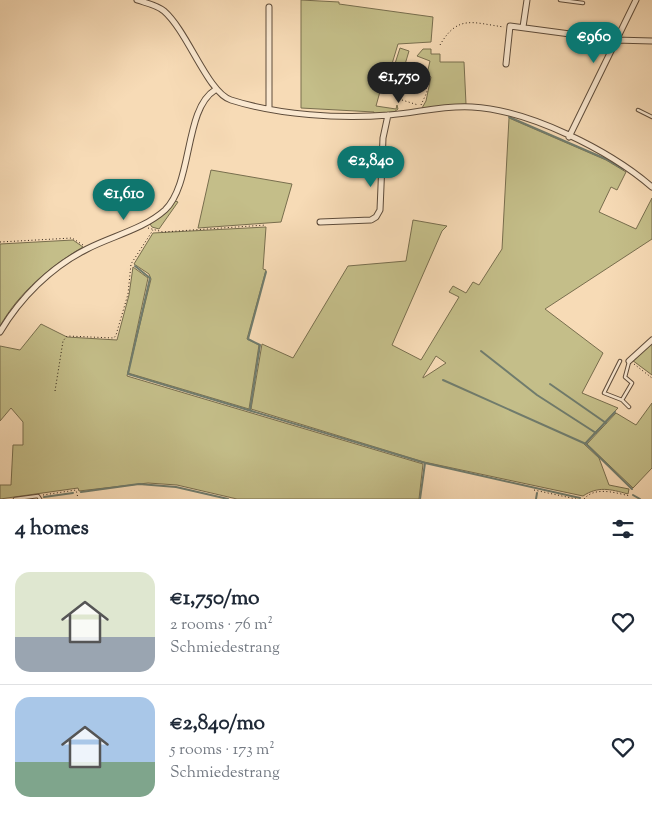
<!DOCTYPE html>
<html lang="en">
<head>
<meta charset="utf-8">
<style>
	body { margin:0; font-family:"Sorts Mill Goudy",serif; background:#f6f6f7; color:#1f2937; height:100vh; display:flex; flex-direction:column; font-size:19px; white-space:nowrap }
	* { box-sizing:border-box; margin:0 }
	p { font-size:16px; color:#747a83 }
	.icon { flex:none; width:28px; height:28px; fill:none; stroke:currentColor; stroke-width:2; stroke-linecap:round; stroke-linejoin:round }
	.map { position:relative; height:499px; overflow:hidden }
	.drawer { display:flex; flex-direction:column; background:#fff; flex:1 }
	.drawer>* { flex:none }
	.price { position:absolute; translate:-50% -42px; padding:0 11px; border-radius:18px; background:#0f766e; color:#fff; font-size:16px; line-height:32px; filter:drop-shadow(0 1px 2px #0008) }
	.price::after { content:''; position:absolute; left:50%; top:30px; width:15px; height:11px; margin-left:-8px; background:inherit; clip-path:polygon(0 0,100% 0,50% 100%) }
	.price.on { background:#222; color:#fff }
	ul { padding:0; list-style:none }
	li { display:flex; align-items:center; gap:15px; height:125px; padding:0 15px }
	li+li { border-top:1px solid #e0e1e3 }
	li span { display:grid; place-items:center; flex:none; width:140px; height:100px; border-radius:15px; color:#555 }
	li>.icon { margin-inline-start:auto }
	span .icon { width:60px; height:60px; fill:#fffc; stroke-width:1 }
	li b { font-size:21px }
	h2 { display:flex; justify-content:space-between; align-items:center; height:60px; padding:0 15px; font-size:21px }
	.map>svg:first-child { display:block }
</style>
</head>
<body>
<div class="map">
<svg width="652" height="499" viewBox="0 0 652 499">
	<rect width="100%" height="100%" fill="#f7dbb6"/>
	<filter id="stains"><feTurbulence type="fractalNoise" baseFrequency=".004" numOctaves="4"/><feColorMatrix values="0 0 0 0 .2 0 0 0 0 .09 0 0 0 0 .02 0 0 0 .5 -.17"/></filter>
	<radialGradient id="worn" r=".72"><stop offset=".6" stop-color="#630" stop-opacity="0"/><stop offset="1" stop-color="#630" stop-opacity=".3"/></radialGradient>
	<!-- green -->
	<path fill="#c4be89" stroke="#786e4e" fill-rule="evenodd" d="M 301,0 L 339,2 L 339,4 L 433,17 L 431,42 L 398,44 L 388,77 L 384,77 L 376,106 L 396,109 L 397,105 L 398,109 L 394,112 L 374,114 L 374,112 L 301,108 Z
		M 400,48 L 409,51 L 403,71 L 400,70 L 397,77 L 391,76 Z
		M 423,49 L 431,49 L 431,54 L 440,54 L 440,62 L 464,62 L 466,104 L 422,108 L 426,101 L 431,77 L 427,74 L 430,61 L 417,56 Z
		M 509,118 L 606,160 L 626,172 L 617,190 L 611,187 L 599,212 L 636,229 L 652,198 L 652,239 L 545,309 L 603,353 L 582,393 L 618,408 L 584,444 L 599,458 L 609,485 L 629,489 L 628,494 C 610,489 598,486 583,496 L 424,462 L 251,409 L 262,344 L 293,358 L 348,266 L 406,261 L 413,220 L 447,226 L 442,231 L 392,345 L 421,360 L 459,297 L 449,292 L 453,286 L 466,293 L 473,282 L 479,285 L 502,249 ZM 436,356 L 446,363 L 423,378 L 423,377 Z
		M 211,170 L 292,184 L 281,222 L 198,228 Z
		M 175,201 L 178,202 L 159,229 L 152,227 L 150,224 L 167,212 Z
		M 266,227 L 263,269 L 266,270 L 247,339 L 259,345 L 249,409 L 128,373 L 151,279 L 149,274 L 134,264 L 153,233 Z
		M 73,240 L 83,247 C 51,266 19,292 0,326 L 0,244 Z
		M 133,267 L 148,278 L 127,376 L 423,464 L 419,499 L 237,499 L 177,485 L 148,483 L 79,491 L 78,488 L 0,499 L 0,485 L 11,485 L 13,445 L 23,445 L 23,422 L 11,408 L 0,421 L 0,346 L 20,350 L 41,324 L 67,337 L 117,340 L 129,295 Z
		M 652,342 L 652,375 L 632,360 Z
		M 652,403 L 652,468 L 633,488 L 587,444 L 616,413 L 636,425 Z"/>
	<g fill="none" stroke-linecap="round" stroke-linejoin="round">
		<!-- stream -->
		<path stroke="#707c6d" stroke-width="2" d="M 509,117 L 606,159 L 623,169
			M 135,266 L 150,278 L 128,374 L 425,463
			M 481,351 L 537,395 L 596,433
			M 443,380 L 586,444 L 632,489
			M 550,384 L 606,423
			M 250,410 L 260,345 L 248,339 L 266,272
			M 586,443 L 615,412
			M 81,492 L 139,484 L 176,487 L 228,499
			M 633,495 L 640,499
			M 44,497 L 73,493
			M 420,499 L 425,463 L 580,498
			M 536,499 L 537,493"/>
		<defs>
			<path id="service" d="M 560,0 L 583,3
				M 638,110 L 652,117
				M 620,361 L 604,393 L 622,400 L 629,407
				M 622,400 L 632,383 L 625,377 L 629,362
				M 15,499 L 38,496 L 40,499"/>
			<path id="minor" d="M 137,0 C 146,3 157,5 164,11 C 188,32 208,93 231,100 C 278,115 340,119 389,115 C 416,113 444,105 472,107 C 529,110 609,150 652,187
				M 269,7 L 269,108
				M 523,27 L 527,0
				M 506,64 L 510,26 L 615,40 L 652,41
				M 569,137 L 636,0
				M 320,222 L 371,220 L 376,217 L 380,210 L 383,138 L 388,115
				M 0,332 C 20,298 51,267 87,249 C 112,236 144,229 165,210 C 193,183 184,109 215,90
				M 629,361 L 652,340"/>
		</defs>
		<!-- service casing -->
		<use href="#service" stroke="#5e4c3b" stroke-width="4.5"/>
		<!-- minor casing -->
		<use href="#minor" stroke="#5e4c3b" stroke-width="7"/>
		<!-- path -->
		<path stroke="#2b1d12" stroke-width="1" stroke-dasharray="1 2.5" stroke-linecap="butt" d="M 440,45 C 458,14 473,23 504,27
			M 402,100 L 418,105
			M 421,105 L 427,92 L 426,87 L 422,85
			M 148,228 L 163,232 L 266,225
			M 0,242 L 72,238 L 83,245
			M 634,364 L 652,378
			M 55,391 L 63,341 L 67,336 L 114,338 L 116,335 L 128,294 L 131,264 L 153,230
			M 534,490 L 576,499
			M 43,495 L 76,490 L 78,498
			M 584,499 C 595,486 616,493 630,496"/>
		<!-- service -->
		<use href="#service" stroke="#fae8d0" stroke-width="2.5"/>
		<!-- minor -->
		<use href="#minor" stroke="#fae8d0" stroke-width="5"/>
	</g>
	<rect width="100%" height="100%" filter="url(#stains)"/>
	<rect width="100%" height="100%" fill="url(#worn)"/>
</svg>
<b class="price" style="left:594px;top:64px">€960</b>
<b class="price on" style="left:399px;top:104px">€1,750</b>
<b class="price" style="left:371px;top:188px">€2,840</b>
<b class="price" style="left:124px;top:221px">€1,610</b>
</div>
<section class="drawer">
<h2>4 homes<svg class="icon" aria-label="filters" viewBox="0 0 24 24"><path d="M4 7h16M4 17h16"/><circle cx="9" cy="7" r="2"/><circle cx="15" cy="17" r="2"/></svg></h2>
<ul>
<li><span style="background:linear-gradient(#dfe7d0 65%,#9aa5b1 0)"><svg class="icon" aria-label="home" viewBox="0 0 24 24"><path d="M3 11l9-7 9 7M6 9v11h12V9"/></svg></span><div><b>€1,750/mo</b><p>2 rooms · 76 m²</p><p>Schmiedestrang</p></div><svg class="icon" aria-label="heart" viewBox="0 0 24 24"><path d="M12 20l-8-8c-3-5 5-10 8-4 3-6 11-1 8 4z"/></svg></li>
<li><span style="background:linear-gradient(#a9c7e8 65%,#7fa58c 0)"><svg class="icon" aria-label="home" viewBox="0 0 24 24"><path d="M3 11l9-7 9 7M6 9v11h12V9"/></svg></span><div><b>€2,840/mo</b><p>5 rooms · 173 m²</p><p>Schmiedestrang</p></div><svg class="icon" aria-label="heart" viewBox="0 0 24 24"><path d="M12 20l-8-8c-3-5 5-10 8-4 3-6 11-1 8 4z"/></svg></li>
</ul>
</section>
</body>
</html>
